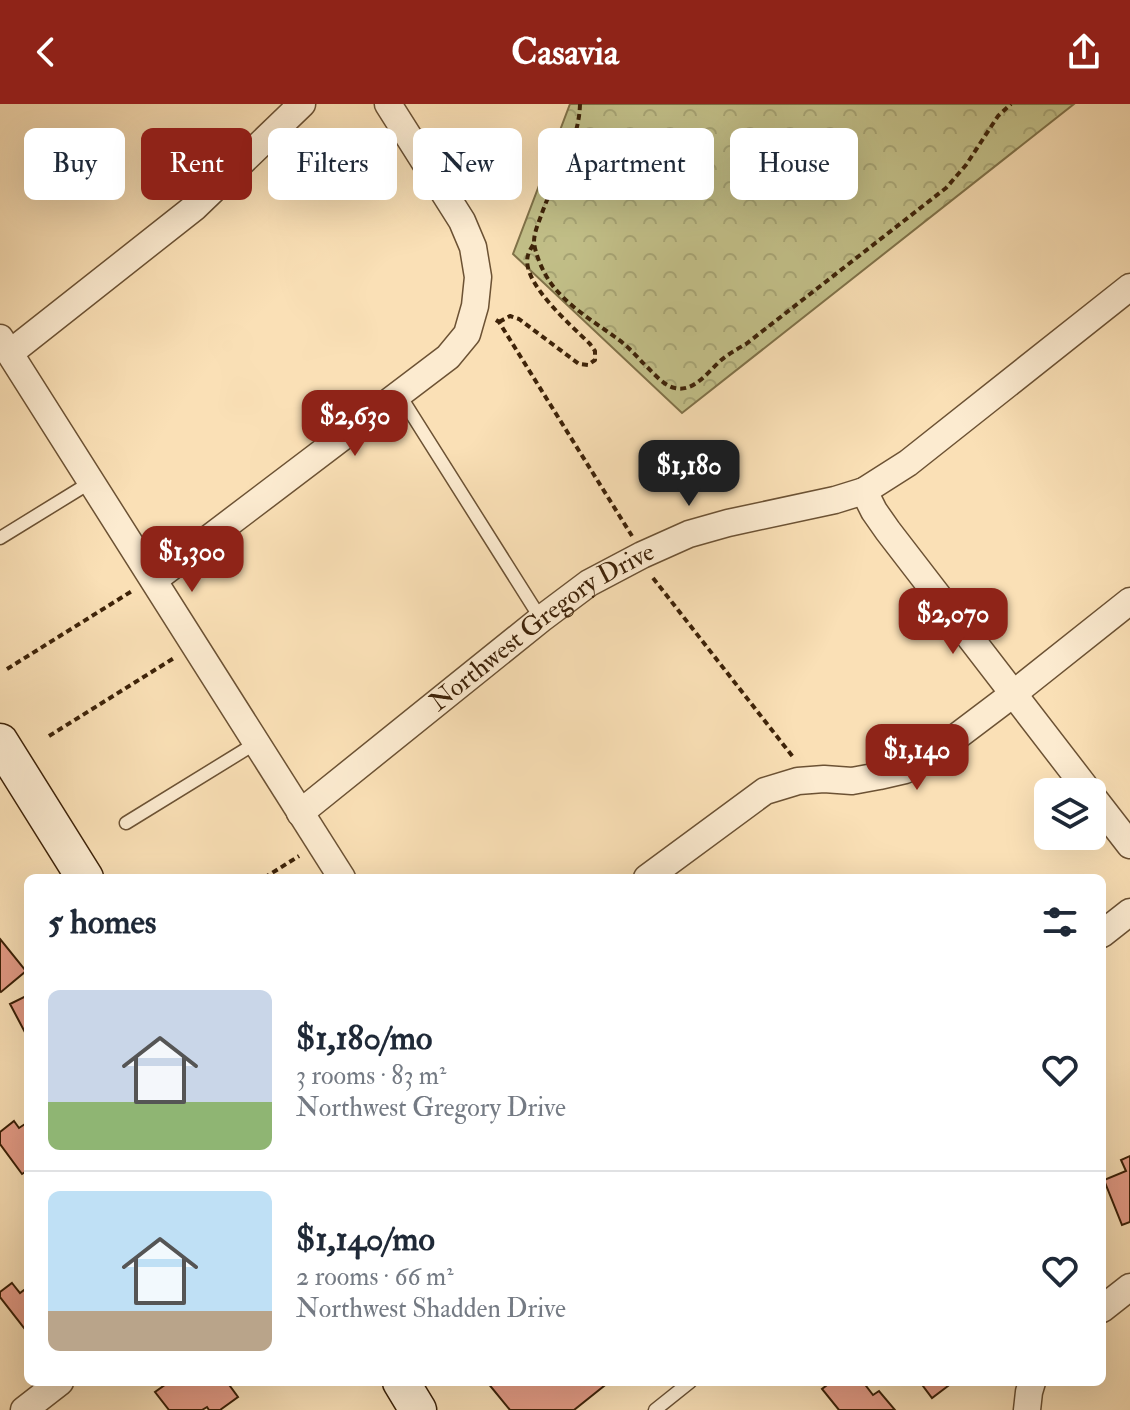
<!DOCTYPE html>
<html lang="en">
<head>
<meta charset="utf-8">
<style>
	body { margin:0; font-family:"IM FELL Double Pica",serif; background:#f6f6f7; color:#1f2937; height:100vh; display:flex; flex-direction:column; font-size:30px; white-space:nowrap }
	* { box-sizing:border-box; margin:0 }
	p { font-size:26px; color:#747a83 }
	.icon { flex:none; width:44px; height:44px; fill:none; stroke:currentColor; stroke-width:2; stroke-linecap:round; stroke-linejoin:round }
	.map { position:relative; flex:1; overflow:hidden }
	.panel { position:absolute; left:24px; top:770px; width:1082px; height:512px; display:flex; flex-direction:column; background:#fff; border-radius:12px; box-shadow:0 8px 32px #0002 }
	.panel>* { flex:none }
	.guide { position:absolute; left:24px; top:24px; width:1082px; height:72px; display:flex; gap:16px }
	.buttons { position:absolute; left:1034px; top:674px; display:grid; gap:16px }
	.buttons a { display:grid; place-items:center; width:72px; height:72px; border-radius:12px; background:#fff; box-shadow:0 8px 32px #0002; font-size:40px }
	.price { position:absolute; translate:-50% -68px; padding:0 18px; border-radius:16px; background:#8f2418; color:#fff; font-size:26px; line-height:52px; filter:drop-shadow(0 2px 4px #0008) }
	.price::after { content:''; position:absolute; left:50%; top:48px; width:24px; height:18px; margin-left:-12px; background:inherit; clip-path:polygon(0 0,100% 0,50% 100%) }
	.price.selected { background:#222; color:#fff }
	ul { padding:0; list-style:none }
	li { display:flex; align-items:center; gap:24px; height:200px; padding:0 24px }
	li+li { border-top:2px solid #e0e1e3 }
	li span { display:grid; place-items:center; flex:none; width:224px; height:160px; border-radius:12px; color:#555 }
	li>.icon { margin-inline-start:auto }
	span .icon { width:96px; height:96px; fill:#fffc; stroke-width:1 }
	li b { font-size:34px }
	h2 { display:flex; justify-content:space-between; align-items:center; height:96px; padding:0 24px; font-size:34px }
	.pill { padding:0 28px; border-radius:12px; background:#fff; box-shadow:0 8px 32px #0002; font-size:28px; line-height:72px }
	.pill.selected { background:#8f2418; color:#fff }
	header { display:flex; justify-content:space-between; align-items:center; height:104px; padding:0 24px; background:#8f2418; color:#fff; font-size:36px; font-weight:700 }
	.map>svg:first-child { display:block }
</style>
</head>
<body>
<header><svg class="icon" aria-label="back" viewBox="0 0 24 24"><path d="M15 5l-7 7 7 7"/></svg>Casavia<svg class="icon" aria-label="share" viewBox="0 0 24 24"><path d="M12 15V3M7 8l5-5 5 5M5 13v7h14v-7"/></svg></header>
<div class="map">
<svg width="1130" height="1306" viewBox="0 0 1130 1306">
	<defs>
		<pattern id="forest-crowns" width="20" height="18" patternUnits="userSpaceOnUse" patternTransform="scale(2)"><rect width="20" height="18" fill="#c3c18a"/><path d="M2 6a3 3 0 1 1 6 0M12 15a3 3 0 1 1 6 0" fill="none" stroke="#a8a676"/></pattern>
	</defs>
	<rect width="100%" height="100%" fill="#fae0b6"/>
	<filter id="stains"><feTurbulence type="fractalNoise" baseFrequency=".0025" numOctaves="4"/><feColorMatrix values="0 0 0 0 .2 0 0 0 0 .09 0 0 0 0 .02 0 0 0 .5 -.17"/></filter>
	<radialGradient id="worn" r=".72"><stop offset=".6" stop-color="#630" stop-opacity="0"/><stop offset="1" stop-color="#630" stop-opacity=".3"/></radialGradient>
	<!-- forest -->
	<path fill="url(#forest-crowns)" stroke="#807249" stroke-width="2" d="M 570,0 L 1074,0 L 682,309 L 513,150 Z"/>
	<!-- building -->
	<path fill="#e69d87" stroke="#3d2208" stroke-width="2" d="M 0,835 L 26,867 L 1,888 L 0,887 Z
		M 28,891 L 28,934 L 10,900 Z
		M 14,1017 L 19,1024 L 28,1018 L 28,1066 L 22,1070 L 0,1040 L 0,1028 Z
		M 1130,1052 L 1130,1118 L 1122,1121 L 1104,1076 L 1126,1067 L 1121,1056 Z
		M 12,1179 L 20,1189 L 28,1183 L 28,1229 L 0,1193 L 0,1188 Z
		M 169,1278 L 227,1278 L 238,1293 L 220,1306 L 209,1306 L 207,1303 L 202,1306 L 169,1306 L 155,1288 Z
		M 487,1278 L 609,1278 L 574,1306 L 510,1306 Z
		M 831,1278 L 863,1278 L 873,1291 L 879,1287 L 895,1306 L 839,1306 L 822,1285 Z
		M 920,1278 L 951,1278 L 952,1279 L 932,1294 Z"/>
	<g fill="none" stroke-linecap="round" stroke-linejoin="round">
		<defs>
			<path id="service" d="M 399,290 L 541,515
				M 0,434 L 91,378
				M 126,719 L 256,639
				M 655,1306 L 690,1278"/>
			<g id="minor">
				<path d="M 0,234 L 342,774"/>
				<path d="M 10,249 L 195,103 L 302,0"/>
				<path d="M 864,387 L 874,407 L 888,427 L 1089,688"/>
				<path d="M 154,476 L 448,253 L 467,230 L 475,202 L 478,173 L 473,143 L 462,117 L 388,0"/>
				<path d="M 1092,692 L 1130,741"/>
				<path id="s1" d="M 300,709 L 541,515 L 589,479 L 642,451 L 689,430 L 728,419 L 835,396 L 864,387 L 908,359 L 1130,183"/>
				<path d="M 647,774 L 765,687 L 798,677 L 824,675 L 852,677 L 879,672 L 905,666 L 931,652 L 1013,590 L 1130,497"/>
				<path d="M 1102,830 L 1130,808"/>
				<path d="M 1102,1205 L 1130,1183"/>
				<path d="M 24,1306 L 60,1278"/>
				<path d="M 1027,1306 L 1029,1288 L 1032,1278"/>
			</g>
			<path id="secondary" d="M 0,638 L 85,774
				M 401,1278 L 418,1306"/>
		</defs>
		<!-- service casing -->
		<use href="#service" stroke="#6c5234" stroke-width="15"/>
		<!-- minor casing -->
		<use href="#minor" stroke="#6c5234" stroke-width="29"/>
		<!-- secondary casing -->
		<use href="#secondary" stroke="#3d2208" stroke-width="39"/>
		<!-- path -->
		<path stroke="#3d2208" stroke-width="4" stroke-dasharray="6 4" stroke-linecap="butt" d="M 580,0 C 579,40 555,72 542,109 C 539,118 534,128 534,138 C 535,150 543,168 550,178 C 566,201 593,217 615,233 C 625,240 634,249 642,258 C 651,266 663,282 675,284 C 696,289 711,263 725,253 C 732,248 739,244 746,240 L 946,84 L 966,61 L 998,12 L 1011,0
			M 496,216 L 499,218 L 632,432
			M 499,218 L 510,212 L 519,215 L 579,260 L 588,261 L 595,256 L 595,247 L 590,240 C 572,222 520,178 528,151 C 529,147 532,143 534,139
			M 653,474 L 793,653
			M 7,565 L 132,487
			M 49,632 L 174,554
			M 264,774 L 299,752"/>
		<!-- service -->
		<use href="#service" stroke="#fcebd0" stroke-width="12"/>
		<!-- minor -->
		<use href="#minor" stroke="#fcebd0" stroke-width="26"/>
		<!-- secondary -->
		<use href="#secondary" stroke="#fcebd0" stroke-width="36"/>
	</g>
	<g text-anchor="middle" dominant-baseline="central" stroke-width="6" stroke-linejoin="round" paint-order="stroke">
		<!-- street labels -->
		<g font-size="26" fill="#3d2208" stroke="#fcebd0">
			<text stroke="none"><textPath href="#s1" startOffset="306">Northwest Gregory Drive</textPath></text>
		</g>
	</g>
	<rect width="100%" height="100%" filter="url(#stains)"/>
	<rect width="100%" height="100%" fill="url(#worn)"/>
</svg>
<div class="buttons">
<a><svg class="icon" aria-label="layers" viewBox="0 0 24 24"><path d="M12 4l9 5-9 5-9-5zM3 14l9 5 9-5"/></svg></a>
</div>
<b class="price" style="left:355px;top:354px">$2,630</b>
<b class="price selected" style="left:689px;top:404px">$1,180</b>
<b class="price" style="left:192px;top:490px">$1,300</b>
<b class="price" style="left:953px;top:552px">$2,070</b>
<b class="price" style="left:917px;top:688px">$1,140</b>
<div class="guide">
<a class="pill">Buy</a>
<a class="pill selected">Rent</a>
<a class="pill">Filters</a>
<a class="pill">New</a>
<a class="pill">Apartment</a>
<a class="pill">House</a>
</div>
<section class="panel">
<h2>5 homes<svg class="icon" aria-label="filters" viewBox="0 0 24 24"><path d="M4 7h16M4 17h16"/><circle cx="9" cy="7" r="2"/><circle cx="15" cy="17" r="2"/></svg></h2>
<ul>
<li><span style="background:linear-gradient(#c9d6e8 70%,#8fb573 0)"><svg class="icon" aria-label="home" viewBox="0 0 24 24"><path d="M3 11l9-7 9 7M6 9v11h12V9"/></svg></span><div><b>$1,180/mo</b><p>3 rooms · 83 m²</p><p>Northwest Gregory Drive</p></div><svg class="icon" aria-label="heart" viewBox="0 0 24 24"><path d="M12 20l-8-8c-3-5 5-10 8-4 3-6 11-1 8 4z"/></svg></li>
<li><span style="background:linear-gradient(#bfe0f5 75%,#b9a48a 0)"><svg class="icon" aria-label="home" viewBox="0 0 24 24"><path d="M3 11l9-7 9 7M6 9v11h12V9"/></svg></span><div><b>$1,140/mo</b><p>2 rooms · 66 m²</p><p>Northwest Shadden Drive</p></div><svg class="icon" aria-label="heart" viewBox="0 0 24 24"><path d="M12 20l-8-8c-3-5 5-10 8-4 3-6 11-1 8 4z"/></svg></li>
</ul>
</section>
</div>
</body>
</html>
